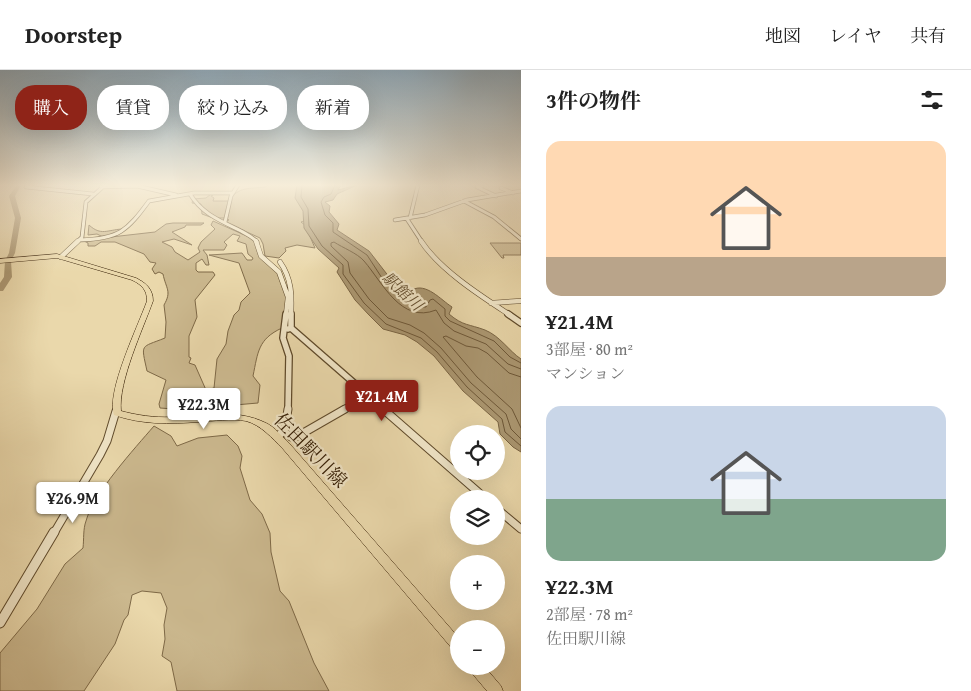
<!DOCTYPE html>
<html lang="ja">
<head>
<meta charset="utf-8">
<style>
	body { margin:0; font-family:"Gentium Book Plus","Noto Serif JP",serif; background:#f2f2f2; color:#222; height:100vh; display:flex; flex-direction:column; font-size:19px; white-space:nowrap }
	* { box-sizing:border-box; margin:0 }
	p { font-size:16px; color:#767676 }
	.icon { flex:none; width:28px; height:28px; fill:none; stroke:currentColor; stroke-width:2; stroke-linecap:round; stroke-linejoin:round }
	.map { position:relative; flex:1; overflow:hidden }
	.details { display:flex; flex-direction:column; background:#fff; width:450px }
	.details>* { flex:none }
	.hud { position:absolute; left:15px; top:15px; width:430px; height:45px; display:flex; gap:10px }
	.controls { position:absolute; left:450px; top:355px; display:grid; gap:10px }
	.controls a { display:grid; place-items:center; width:55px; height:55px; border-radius:50%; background:#fff; box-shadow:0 5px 20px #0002; font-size:25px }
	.price { position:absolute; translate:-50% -42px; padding:0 11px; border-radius:5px; background:#fff; color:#222; font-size:16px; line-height:32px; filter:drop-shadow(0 1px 2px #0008) }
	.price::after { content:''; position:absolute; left:50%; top:30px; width:15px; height:11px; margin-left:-8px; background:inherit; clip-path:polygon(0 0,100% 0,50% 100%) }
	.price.on { background:#8f2418; color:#fff }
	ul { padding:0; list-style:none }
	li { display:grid; align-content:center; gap:10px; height:265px; padding:0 25px }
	li span { display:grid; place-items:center; height:155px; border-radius:15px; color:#555 }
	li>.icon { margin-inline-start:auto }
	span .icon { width:90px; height:90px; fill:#fffc; stroke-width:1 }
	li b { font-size:21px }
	h2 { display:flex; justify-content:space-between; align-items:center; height:60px; padding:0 25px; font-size:21px }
	.tag { padding:0 18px; border-radius:20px; background:#fff; box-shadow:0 5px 20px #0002; font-size:18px; line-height:45px }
	.tag.on { background:#8f2418; color:#fff }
	header { display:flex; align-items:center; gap:30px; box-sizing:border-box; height:70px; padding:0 25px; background:#fff; border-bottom:1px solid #e0e0e0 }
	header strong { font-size:24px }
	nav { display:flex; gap:28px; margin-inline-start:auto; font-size:18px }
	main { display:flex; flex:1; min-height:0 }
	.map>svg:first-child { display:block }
</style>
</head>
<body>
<header>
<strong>Doorstep</strong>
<nav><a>地図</a><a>レイヤ</a><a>共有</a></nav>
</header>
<main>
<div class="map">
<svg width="521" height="621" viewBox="0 0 521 621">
	<rect width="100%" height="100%" fill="#ead8ab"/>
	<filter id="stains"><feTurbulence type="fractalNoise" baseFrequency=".004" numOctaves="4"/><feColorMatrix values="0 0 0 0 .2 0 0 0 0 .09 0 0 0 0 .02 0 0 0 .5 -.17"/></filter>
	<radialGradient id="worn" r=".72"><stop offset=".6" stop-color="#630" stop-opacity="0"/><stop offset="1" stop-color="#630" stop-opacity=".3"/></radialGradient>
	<!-- green -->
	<path fill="#cbb88e" stroke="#7e6947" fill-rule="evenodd" d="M 268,115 L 297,115 L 306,151 L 301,152 L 305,155 L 315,178 L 297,175 L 285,178 L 286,181 L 279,188 L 265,186 L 263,174 L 260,168 L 225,152 L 229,150 L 227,148 L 213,148 L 202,144 L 201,134 L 192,133 L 193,129 L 206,128 L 211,124 L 213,125 L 211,126 L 214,128 L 213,131 L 229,131 C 238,116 250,119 265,117 Z
		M 213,151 L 251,168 L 255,172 L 258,182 L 280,204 L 287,229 L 282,258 C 258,269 258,282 253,306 L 260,315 L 258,333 L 189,339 L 191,330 L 184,322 C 175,324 177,331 174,339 L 160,338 L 159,334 L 166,310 L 147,301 C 141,273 140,278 165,268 L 166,252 L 164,235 C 172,221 166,219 163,204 L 159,202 L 155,204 L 152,199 L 156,193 L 150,192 L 144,184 L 115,172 L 101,172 L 95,176 L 88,176 L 88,173 L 84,171 L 103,167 L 97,164 L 88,165 L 89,155 C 101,166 107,160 122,159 L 111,167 L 155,162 L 166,154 L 173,153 L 204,153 L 201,155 L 186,155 L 185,157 L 172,162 L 192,175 L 174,169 L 162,172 L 172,177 L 175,182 L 188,190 L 200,182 L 198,178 L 201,172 L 215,159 L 211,155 ZM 233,164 L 240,166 L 237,171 L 246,174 L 248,184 L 253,188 L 252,190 L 247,190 L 242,183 L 209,185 L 239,193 L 250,223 L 241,232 L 239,240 L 234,245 L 228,261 L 226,274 L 217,289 L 214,318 L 206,320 L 195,295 L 189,293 L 191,288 L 189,287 L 189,266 L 197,247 L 195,230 L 215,205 L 213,202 L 198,202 L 196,200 L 196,193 L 202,189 L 206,195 L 209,195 L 207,185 L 203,180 L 224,180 L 227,175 L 224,172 Z
		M 490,173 L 521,173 L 521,185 L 503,185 L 504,188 L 502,188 Z
		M 154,356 L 171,366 L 177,376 L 198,368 L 227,365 L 238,376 L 242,386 L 240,398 L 250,430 L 262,444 L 270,463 L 271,482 L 280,521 L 289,531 L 314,593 L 329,621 L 177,621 L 171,592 L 162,586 L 165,569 L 164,555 L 167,538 L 161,523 L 142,521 L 132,525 L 128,545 L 124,550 L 115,574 L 84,621 L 0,621 L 0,583 L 37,539 L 65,494 L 83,478 C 84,469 83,459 86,451 C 93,424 135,378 154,356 Z"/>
	<!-- water -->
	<path fill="#ab9771" stroke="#7a6544" d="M 297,115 L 341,115 L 338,120 L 357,115 L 337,124 L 333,130 L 325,132 L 330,136 L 329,142 L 339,154 L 337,160 L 369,181 L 400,221 L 418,232 L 425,233 L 412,220 C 426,212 441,230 452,237 L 449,244 C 463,256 469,254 485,260 C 500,266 509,281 521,289 L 521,382 L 513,377 L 500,364 L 498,352 L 463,321 L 434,286 L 417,272 L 405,265 L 383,259 L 369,245 L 355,230 L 337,202 L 339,198 L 318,179 L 304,158 L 303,141 L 295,128 Z"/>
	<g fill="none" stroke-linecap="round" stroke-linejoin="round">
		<!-- shore -->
		<path stroke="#6e5838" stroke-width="1" d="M 302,115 L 301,127 L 308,139 L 309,156 L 322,176 L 343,195 L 343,204 L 364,233 L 386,254 L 421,268 L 437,282 L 467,317 L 502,349 L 505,362 L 521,376
			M 335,115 L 331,124 L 324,127 L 321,132 L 325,145 L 333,153 L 333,162 L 367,185 L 382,208 L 397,225 L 416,237 L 426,237 L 430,230 L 433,229 L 445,239 L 445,246 L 450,251 L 494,271 L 510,287 L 521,293
			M 521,299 L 508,294 L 486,274 L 454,261 L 444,253 L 436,240 C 401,254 383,213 364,191 C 357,183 343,178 334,172 L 331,173 L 331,176 L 348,192 L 350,203 L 369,229 L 388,248 L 410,255 L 424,263 L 441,278 L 471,313 L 506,344 L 511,359 L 521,369
			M 521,307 L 509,303 L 487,283 L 478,278 L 466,276 L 446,266 L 443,267 L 477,307 L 512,339 L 521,358"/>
		<!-- river -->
		<path fill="#ab9771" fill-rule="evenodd" d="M 17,115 L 21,115 L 15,126 L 21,148 L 15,183 L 11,191 L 12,207 L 3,221 L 0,221 L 0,213 L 4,207 L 5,191 L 9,183 L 15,148 L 9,126 Z"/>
		<defs>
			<path id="minor-far4" d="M 27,115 L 26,117 L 93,124
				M 482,116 L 477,117 L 496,126
				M 101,117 L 137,116 L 176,125
				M 501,118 L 513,123
				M 190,124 C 202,144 221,151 241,161 C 246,164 253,167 257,172
				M 464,131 L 494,147 L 521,169
				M 410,148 L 418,115
				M 407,149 L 422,172
				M 395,150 L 425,145 L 467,130 L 521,121
				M 225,152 L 231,126 L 238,115
				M 80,170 C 119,169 127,161 149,131 L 194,123 L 233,123
				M 77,172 L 82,167 L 86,132 L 105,115"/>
			<path id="minor-far3" d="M 256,171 L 261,186 L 279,202 L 288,227 L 286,245
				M 421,171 C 440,200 481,226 510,245
				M 61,187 L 78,171
				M 280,192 C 292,209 292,226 291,245
				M 491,233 L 521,231"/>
			<path id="minor-far2" d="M 286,244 L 283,268 L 289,286 L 288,340
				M 508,244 L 521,253
				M 291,258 L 385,340
				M 288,259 L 291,258 L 291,244
				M 343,340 L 368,326"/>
			<path id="minor-far1" d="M 383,339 L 486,429
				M 283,361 L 291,367 L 298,366 L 345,339
				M 278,367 L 285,358 L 288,339
				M 496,438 L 521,459
				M 54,463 L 100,385 L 107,371 L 116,341"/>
			<path id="minor" d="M 0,553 L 54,462"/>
			<path id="major" d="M 57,184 L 136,208 C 146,213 153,219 153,231 C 143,259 118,312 121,341 C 136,345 155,348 171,347 C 203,346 236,338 266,353 C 275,357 282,367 289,373 L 459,568 L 459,584 L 455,582 L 283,379 C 272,368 261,355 246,351 C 231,348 214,351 199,352 C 169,354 143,355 114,345 C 106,322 138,256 147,231 C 147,220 142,215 132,210 L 57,188 L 0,193 L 0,189 Z
				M 469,596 L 484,596 L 501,616 L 503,621 L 487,621 L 470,601 Z"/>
		</defs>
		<!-- minor-far4 casing -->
		<use href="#minor-far4" stroke="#5f4a2b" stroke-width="4.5"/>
		<!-- minor-far3 casing -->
		<use href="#minor-far3" stroke="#5f4a2b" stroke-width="5.5"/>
		<!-- minor-far2 casing -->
		<use href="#minor-far2" stroke="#5f4a2b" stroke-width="8"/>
		<!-- minor-far1 casing -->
		<use href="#minor-far1" stroke="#5f4a2b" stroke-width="9"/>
		<!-- minor casing -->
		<use href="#minor" stroke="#5f4a2b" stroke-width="11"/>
		<!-- major casing -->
		<use href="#major" stroke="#311a00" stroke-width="1"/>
		<!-- minor-far4 -->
		<use href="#minor-far4" stroke="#f1e6c8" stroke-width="3"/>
		<!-- minor-far3 -->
		<use href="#minor-far3" stroke="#f1e6c8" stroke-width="4.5"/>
		<!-- minor-far2 -->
		<use href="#minor-far2" stroke="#f1e6c8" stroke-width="5.5"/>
		<!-- minor-far1 -->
		<use href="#minor-far1" stroke="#f1e6c8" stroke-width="7"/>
		<!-- minor -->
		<use href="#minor" stroke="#f1e6c8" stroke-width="9"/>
		<!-- major -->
		<use href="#major" fill="#ead8ab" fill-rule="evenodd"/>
	</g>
	<!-- sky -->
	<linearGradient id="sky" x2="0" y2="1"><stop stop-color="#8fa8b8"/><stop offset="0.57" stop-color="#f6edd9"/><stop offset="1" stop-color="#f6edd9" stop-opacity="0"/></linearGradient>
	<rect width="521" height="202" fill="url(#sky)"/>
	<g text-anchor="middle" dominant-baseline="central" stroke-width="4.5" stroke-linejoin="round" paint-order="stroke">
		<!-- far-water labels -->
		<g font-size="16" font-style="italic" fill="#624c2d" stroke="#f1e6c8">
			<text transform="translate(403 221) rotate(43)">駅館川</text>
		</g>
		<!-- street labels -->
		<g font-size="19" fill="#311a00" stroke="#f1e6c8">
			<text transform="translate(311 380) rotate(46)">佐田駅川線</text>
		</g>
	</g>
	<rect width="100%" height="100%" filter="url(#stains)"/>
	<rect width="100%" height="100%" fill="url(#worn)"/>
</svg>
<div class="controls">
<a><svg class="icon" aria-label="locate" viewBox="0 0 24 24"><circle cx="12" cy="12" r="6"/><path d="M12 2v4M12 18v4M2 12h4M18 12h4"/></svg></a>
<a><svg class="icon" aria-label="layers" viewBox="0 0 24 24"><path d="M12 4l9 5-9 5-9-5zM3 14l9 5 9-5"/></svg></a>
<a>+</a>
<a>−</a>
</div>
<b class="price on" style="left:382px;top:352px">¥21.4M</b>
<b class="price" style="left:204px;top:360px">¥22.3M</b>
<b class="price" style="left:73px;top:454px">¥26.9M</b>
<div class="hud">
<a class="tag on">購入</a>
<a class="tag">賃貸</a>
<a class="tag">絞り込み</a>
<a class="tag">新着</a>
</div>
</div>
<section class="details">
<h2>3件の物件<svg class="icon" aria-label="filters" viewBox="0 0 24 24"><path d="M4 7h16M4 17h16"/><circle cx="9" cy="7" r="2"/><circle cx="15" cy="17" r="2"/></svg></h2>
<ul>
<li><span style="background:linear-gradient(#ffd9b3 75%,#b9a48a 0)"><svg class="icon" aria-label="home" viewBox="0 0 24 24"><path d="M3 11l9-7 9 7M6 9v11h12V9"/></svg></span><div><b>¥21.4M</b><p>3部屋 · 80 m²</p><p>マンション</p></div></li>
<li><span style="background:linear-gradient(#c9d6e8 60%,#7fa58c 0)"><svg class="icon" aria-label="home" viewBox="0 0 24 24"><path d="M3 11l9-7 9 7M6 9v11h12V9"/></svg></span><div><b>¥22.3M</b><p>2部屋 · 78 m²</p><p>佐田駅川線</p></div></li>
</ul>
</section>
</main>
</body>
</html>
